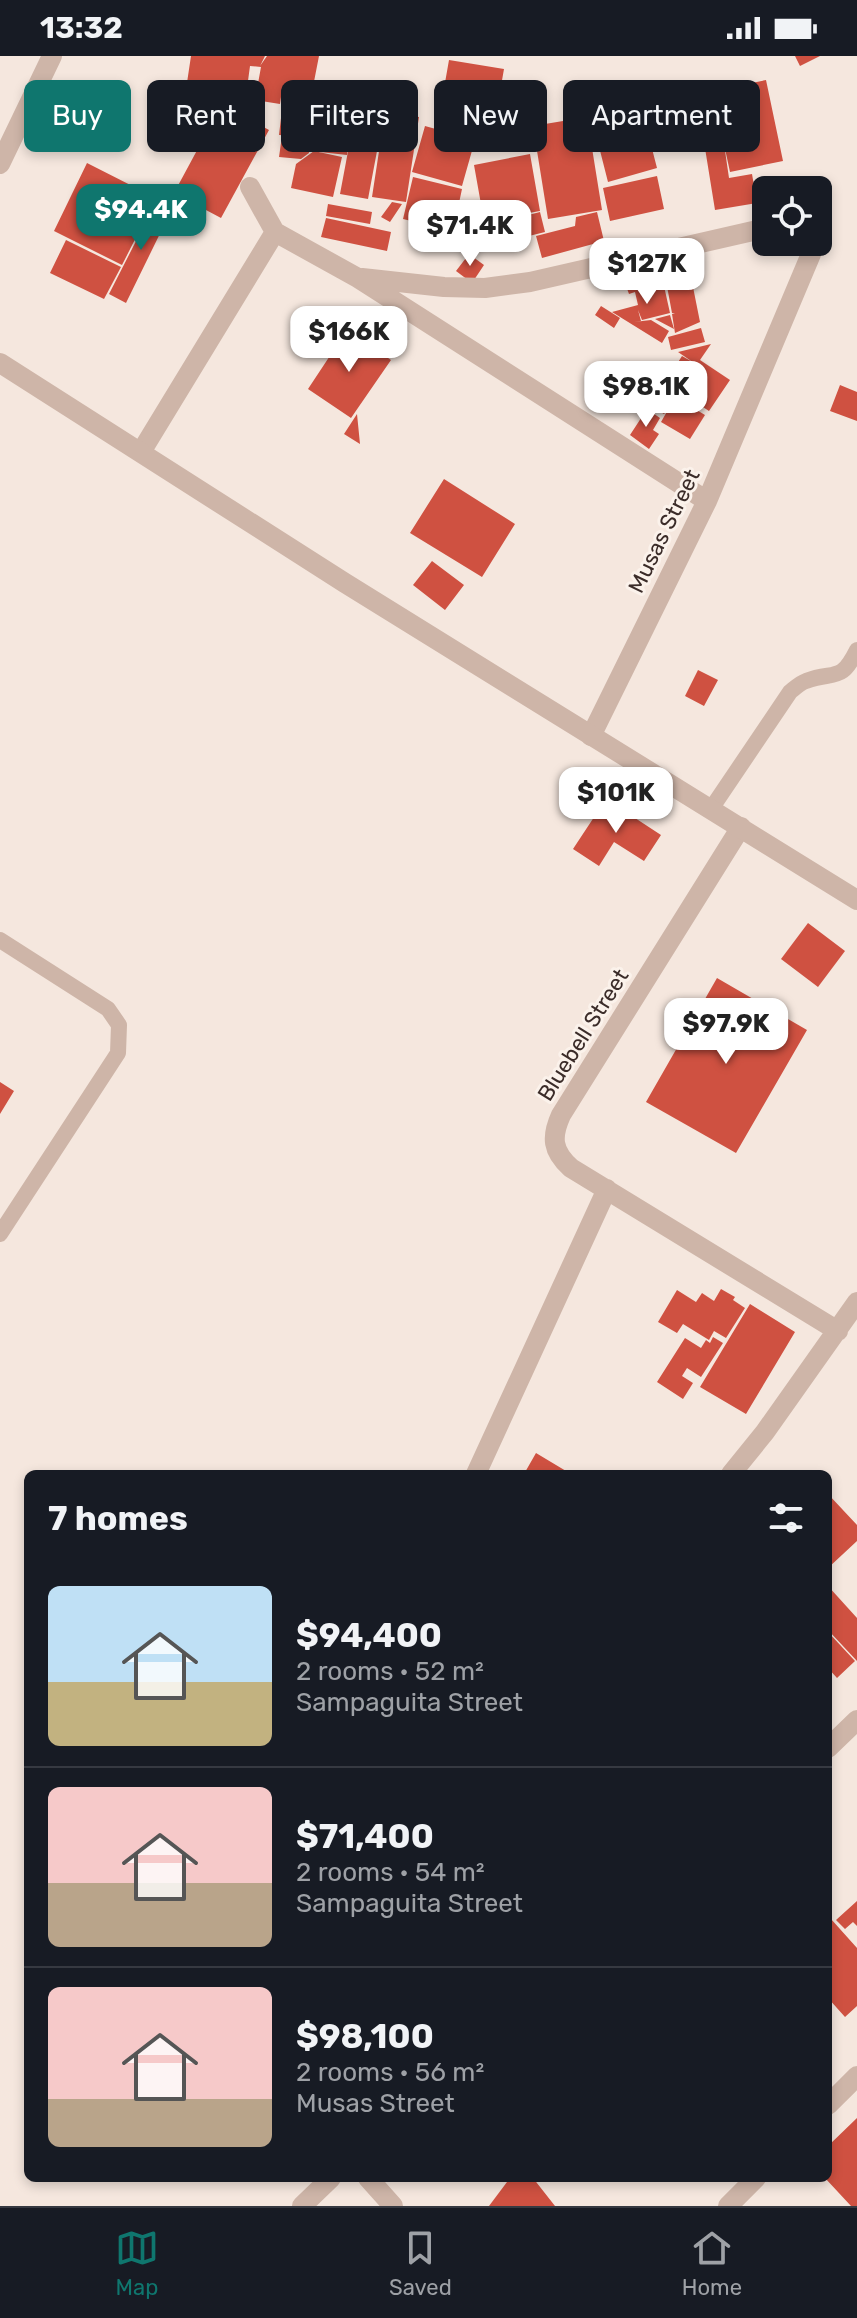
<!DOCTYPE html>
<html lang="en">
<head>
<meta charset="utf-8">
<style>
	body { margin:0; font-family:Rubik,sans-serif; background:#242831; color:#f1f3f6; height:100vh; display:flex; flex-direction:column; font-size:30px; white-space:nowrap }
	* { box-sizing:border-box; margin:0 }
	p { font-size:26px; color:#9ea1a6 }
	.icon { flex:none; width:44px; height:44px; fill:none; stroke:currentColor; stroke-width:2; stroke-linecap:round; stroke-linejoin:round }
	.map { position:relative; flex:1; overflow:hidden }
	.panel { position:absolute; left:24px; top:1414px; width:808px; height:712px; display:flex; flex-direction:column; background:#171b24; border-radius:12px; box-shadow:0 4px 12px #0003 }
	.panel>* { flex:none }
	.guide { position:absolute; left:24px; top:24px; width:810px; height:72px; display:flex; gap:16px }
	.buttons { position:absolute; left:752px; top:120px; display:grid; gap:16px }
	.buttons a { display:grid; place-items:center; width:80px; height:80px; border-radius:12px; background:#171b24; box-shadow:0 4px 12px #0003; font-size:40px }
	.price { position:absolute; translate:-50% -68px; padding:0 18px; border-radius:16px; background:#fff; color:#222; font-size:26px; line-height:52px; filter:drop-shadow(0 2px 4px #0008) }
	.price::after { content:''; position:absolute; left:50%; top:48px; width:24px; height:18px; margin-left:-12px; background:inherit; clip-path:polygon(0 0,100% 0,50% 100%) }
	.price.on { background:#0f766e; color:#fff }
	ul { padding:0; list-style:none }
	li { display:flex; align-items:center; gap:24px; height:200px; padding:0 24px }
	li+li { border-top:2px solid #363941 }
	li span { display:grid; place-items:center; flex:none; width:224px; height:160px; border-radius:12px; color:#555 }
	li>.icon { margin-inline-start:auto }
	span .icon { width:96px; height:96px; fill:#fffc; stroke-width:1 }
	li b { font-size:34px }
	h2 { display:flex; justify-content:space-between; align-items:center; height:96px; padding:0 24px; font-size:34px }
	.tag { padding:0 28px; border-radius:12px; background:#171b24; box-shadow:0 4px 12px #0003; font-size:28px; line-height:72px }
	.tag.on { background:#0f766e; color:#fff }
	.status { display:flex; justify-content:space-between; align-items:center; height:56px; padding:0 40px; background:#171b24; direction:ltr }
	.status svg { height:22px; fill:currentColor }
	.menu { display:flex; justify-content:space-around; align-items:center; height:112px; border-top:2px solid #363941; background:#171b24; font-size:22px; color:#9ea1a6 }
	.menu a { display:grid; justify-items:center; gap:4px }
	.menu .on { color:#0f766e }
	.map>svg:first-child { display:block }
</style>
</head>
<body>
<div class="status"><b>13:32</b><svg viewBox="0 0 49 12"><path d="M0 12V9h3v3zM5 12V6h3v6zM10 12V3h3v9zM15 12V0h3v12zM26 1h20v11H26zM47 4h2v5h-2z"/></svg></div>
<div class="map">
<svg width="857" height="2150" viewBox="0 0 857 2150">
	<rect width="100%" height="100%" fill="#f5e7de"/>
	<!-- building -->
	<path fill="#cf5141" d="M 191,0 L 265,0 L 260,10 L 267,0 L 319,0 L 310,46 L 281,41 L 280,48 L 255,44 L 261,11 L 250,10 L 245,47 L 185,40 Z
		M 795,0 L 820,0 L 800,10 Z
		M 449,4 L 504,13 L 492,81 L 437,72 Z
		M 766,24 L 783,105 L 730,116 L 724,88 L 729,122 L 752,118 L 757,147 L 715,154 L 704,86 L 723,83 L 713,35 Z
		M 283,45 L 314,48 L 312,81 L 279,79 Z
		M 222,48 L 269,74 L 221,162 L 174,137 Z
		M 317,50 L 352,54 L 347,99 L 311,95 Z
		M 385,56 L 419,61 L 406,146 L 372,141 Z
		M 355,58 L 383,63 L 368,143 L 340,138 Z
		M 643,58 L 657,112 L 608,126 L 594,71 Z
		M 587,61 L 602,154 L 548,163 L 533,70 Z
		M 425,70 L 475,84 L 462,130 L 412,116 Z
		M 282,80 L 311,83 L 309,97 L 301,103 L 279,101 Z
		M 480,83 L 493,83 L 493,92 L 481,93 Z
		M 314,95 L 342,101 L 333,141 L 291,132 L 296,108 Z
		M 530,98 L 540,155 L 484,165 L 474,109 Z
		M 87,107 L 156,142 L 122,209 L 54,175 Z
		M 657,120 L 664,153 L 610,165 L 603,132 Z
		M 413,121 L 462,133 L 453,175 L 403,163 Z
		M 157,144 L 173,151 L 126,247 L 109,238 Z
		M 392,146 L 402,148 L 390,166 L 381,161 Z
		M 328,148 L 372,156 L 370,168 L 326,160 Z
		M 540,156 L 545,176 L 470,195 L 464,166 L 479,163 L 481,171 Z
		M 597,156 L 604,185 L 542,202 L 536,180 L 575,170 L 576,161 Z
		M 326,162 L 391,176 L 387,195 L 321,181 Z
		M 66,184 L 121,211 L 104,243 L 50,217 Z
		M 469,198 L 484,209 L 472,227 L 456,215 Z
		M 661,217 L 664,228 L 647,233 L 664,230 L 670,257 L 642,264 L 638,254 L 641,265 L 634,266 L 651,264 L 669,275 L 662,287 L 612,256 L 638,249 L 635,236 L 629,238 L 625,227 Z
		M 691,221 L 700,266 L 675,277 L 672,258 L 675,257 L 672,257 L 666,225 Z
		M 601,250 L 620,262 L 614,272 L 595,259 Z
		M 670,259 L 674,273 L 655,263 Z
		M 701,272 L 705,286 L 671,294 L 668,281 Z
		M 347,274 L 391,304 L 351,362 L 308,333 Z
		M 711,288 L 700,304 L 730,324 L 709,355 L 680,336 L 697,309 L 678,296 Z
		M 682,300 L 696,308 L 675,341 L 705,359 L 690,383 L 661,366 L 669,352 L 664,358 L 650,350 Z
		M 840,329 L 857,336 L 857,365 L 830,355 Z
		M 647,353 L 660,362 L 653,374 L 659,378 L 649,393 L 630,379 Z
		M 357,358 L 360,388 L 344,378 Z
		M 444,423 L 515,468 L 482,521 L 410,477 Z
		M 432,505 L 464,529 L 445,554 L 413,529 Z
		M 698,614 L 718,624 L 704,650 L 685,640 Z
		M 606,743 L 661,779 L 644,805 L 614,786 L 599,810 L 573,793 Z
		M 808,867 L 845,895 L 818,931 L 781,903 Z
		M 717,922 L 807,974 L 736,1097 L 646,1046 Z
		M 0,1026 L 14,1035 L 0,1058 Z
		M 721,1233 L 735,1241 L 733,1244 L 745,1252 L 726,1282 L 714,1275 L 709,1284 L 683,1268 L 677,1277 L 658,1266 L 677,1234 L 696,1246 L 702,1237 L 714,1245 Z
		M 750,1248 L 795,1276 L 746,1358 L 700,1331 Z
		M 713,1281 L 723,1287 L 701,1321 L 687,1312 L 682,1320 L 693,1327 L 683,1343 L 657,1326 L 685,1282 L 701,1292 L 706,1284 L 710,1287 Z
		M 536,1397 L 571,1418 L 524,1418 Z
		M 828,1438 L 857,1469 L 857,1485 L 828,1512 Z
		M 828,1530 L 857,1562 L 857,1605 L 828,1574 Z
		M 828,1576 L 855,1605 L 837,1622 L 828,1612 Z
		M 857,1845 L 857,1870 L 853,1866 L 845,1873 L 836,1864 Z
		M 831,1863 L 857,1892 L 857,1950 L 845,1961 L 828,1942 L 828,1866 Z
		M 857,2062 L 857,2150 L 851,2150 L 825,2122 L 828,2122 L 828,2090 Z
		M 510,2122 L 533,2122 L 555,2150 L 489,2150 Z"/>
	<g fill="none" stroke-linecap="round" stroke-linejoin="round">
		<!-- service -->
		<path stroke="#ceb5a8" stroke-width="16" d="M 711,753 L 790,636 C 795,632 800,627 806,625 C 835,614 840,628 857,594
			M 0,884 L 108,953 L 119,969 L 118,997 L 0,1178"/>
		<!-- minor -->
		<path stroke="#ceb5a8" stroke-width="20" d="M 0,108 L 52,0
			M 275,176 L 358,222 L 707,445
			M 362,222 L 444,231 L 485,232 L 530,226 L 766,172
			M 141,396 L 275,176 L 250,131
			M 591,680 L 707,445 L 811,198 L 805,186
			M 741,771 L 561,1059 C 551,1081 552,1095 571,1112 L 838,1275
			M 476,1418 L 607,1133
			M 731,1418 L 765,1376 L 857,1246
			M 828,1692 L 857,1664
			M 828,2049 L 857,2020
			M 368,2122 L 393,2150
			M 302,2150 L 331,2122
			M 728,2150 L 756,2122"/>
		<!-- tertiary -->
		<path stroke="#ceb5a8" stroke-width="20" d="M 0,307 L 345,527 L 857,844"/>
	</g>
	<g text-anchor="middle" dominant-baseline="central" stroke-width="6" stroke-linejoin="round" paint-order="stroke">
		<!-- street labels -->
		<g font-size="22" fill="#3b2c29" stroke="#fbf2eb">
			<text transform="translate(664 475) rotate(-64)">Musas Street</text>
			<text transform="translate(583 979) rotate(-58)">Bluebell Street</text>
		</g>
	</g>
</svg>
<div class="buttons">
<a><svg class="icon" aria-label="locate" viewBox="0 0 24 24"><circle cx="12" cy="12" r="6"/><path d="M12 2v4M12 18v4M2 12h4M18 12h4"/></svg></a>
</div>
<b class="price on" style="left:141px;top:196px">$94.4K</b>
<b class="price" style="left:470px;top:212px">$71.4K</b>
<b class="price" style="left:647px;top:250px">$127K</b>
<b class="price" style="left:349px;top:318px">$166K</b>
<b class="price" style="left:646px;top:373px">$98.1K</b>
<b class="price" style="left:616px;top:779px">$101K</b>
<b class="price" style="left:726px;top:1010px">$97.9K</b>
<div class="guide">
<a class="tag on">Buy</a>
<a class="tag">Rent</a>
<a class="tag">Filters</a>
<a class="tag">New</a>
<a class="tag">Apartment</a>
</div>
<section class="panel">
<h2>7 homes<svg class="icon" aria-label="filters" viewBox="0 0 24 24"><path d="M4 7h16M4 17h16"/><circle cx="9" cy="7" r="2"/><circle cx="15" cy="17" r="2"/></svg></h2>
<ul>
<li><span style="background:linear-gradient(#bfe0f5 60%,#c2b280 0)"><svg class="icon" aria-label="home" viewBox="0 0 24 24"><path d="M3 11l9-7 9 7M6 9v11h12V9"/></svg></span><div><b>$94,400</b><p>2 rooms · 52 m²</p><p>Sampaguita Street</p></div></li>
<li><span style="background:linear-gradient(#f6c9c9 60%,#b9a48a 0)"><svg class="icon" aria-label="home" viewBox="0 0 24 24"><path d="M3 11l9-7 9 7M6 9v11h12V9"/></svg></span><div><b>$71,400</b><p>2 rooms · 54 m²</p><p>Sampaguita Street</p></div></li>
<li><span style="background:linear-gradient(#f6c9c9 70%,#b9a48a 0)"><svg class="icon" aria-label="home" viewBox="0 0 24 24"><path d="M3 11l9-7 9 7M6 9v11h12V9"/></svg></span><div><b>$98,100</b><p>2 rooms · 56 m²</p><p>Musas Street</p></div></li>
</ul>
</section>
</div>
<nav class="menu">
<a class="on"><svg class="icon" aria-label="map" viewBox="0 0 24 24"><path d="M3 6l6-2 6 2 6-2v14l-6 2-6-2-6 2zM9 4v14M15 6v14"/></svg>Map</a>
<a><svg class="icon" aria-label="saved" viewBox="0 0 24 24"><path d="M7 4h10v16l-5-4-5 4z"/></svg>Saved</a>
<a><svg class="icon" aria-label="home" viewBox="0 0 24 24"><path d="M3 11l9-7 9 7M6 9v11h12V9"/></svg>Home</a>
</nav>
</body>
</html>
